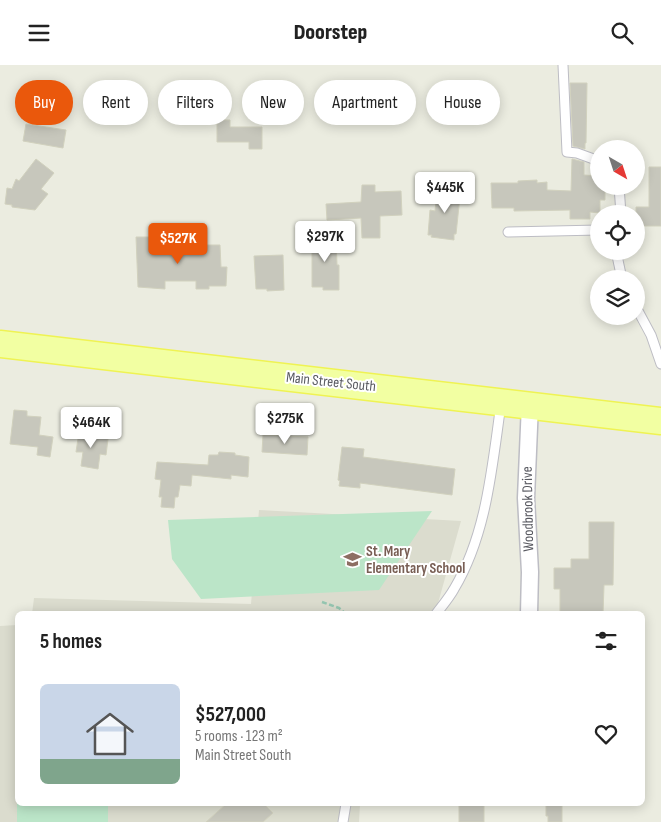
<!DOCTYPE html>
<html lang="en">
<head>
<meta charset="utf-8">
<style>
	body { margin:0; font-family:"Sofia Sans Condensed",sans-serif; background:#f2f2f2; color:#222; height:100vh; display:flex; flex-direction:column; font-size:19px; white-space:nowrap }
	* { box-sizing:border-box; margin:0 }
	p { font-size:16px; color:#767676 }
	.icon { flex:none; width:28px; height:28px; fill:none; stroke:currentColor; stroke-width:2; stroke-linecap:round; stroke-linejoin:round }
	.map { position:relative; flex:1; overflow:hidden }
	.details { position:absolute; left:15px; top:546px; width:630px; height:195px; display:flex; flex-direction:column; background:#fff; border-radius:8px; box-shadow:0 2px 12px #0003 }
	.details>* { flex:none }
	.hud { position:absolute; left:15px; top:15px; width:631px; height:45px; display:flex; gap:10px }
	.needle { width:32px; rotate:141deg }
	.controls { position:absolute; left:590px; top:75px; display:grid; gap:10px }
	.controls a { display:grid; place-items:center; width:55px; height:55px; border-radius:50%; background:#fff; box-shadow:0 2px 12px #0003; font-size:25px }
	.price { position:absolute; translate:-50% -42px; padding:0 11px; border-radius:5px; background:#fff; color:#222; font-size:16px; line-height:32px; filter:drop-shadow(0 1px 2px #0008) }
	.price::after { content:''; position:absolute; left:50%; top:30px; width:15px; height:11px; margin-left:-8px; background:inherit; clip-path:polygon(0 0,100% 0,50% 100%) }
	.price.active { background:#ea580c; color:#fff }
	ul { padding:0; list-style:none }
	li { display:flex; align-items:center; gap:15px; height:125px; padding:0 25px }
	li span { display:grid; place-items:center; flex:none; width:140px; height:100px; border-radius:8px; color:#555 }
	li>.icon { margin-inline-start:auto }
	span .icon { width:60px; height:60px; fill:#fffc; stroke-width:1 }
	li b { font-size:21px }
	h2 { display:flex; justify-content:space-between; align-items:center; height:60px; padding:0 25px; font-size:21px }
	.tag { padding:0 18px; border-radius:22px; background:#fff; box-shadow:0 2px 12px #0003; font-size:18px; line-height:45px }
	.tag.active { background:#ea580c; color:#fff }
	header { display:flex; justify-content:space-between; align-items:center; height:65px; padding:0 25px; background:#fff; font-size:22px; font-weight:800 }
	.map>svg:first-child { display:block }
</style>
</head>
<body>
<header><svg class="icon" aria-label="menu" viewBox="0 0 24 24"><path d="M4 6h16M4 12h16M4 18h16"/></svg>Doorstep<svg class="icon" aria-label="search" viewBox="0 0 24 24"><circle cx="10" cy="10" r="6"/><path d="M15 15l6 6"/></svg></header>
<div class="map">
<svg width="661" height="757" viewBox="0 0 661 757">
	<rect width="100%" height="100%" fill="#ebece0"/>
	<!-- education -->
	<path fill="#dbdcce" d="M 259,445 L 461,456 L 435,549 L 32,549 L 34,533 L 251,539 Z
		M 17,560 L 18,739 L 360,739 L 359,757 L 0,757 L 0,561 Z"/>
	<!-- green -->
	<path fill="#bbe5c8" d="M 432,446 L 379,525 L 201,534 L 172,494 L 168,455 Z
		M 17,680 L 18,739 L 108,739 L 108,757 L 17,757 Z"/>
	<!-- building -->
	<path fill="#c7c7bc" stroke="#d1d1be" d="M 570,18 L 587,18 L 586,78 L 585,78 L 585,84 L 573,81 Z
		M 217,55 L 230,55 L 230,62 L 262,62 L 262,84 L 249,84 L 249,77 L 217,77 Z
		M 26,59 L 66,65 L 63,83 L 23,76 Z
		M 36,94 L 54,108 L 41,124 L 48,129 L 35,145 L 12,142 L 12,140 L 5,139 L 7,123 L 12,124 L 16,114 L 19,116 Z
		M 572,94 L 584,97 L 584,110 L 599,111 L 599,121 L 605,122 L 605,135 L 600,135 L 600,148 L 590,147 L 590,154 L 570,154 L 570,145 L 514,146 L 514,143 L 492,143 L 491,118 L 518,118 L 518,116 L 537,115 L 537,118 L 547,117 L 547,125 L 571,126 Z
		M 649,102 L 661,102 L 661,161 L 636,161 L 636,142 L 649,142 Z
		M 362,120 L 375,120 L 375,127 L 401,126 L 402,150 L 380,151 L 380,173 L 362,173 L 361,153 L 327,155 L 326,139 L 361,137 Z
		M 448,121 L 461,122 L 456,169 L 454,169 L 454,175 L 431,172 L 432,170 L 428,170 L 430,145 L 435,146 L 437,125 L 447,126 Z
		M 336,170 L 337,200 L 339,200 L 339,225 L 323,225 L 323,222 L 312,222 L 312,171 Z
		M 136,172 L 150,172 L 150,175 L 167,175 L 167,183 L 197,183 L 197,181 L 202,180 L 220,180 L 221,202 L 227,202 L 226,221 L 209,221 L 209,224 L 196,224 L 196,216 L 165,216 L 165,224 L 138,222 Z
		M 283,190 L 284,225 L 267,226 L 267,224 L 256,224 L 254,191 Z
		M 14,345 L 27,346 L 27,351 L 41,352 L 39,370 L 53,372 L 50,392 L 37,390 L 38,382 L 10,379 Z
		M 79,367 L 97,369 L 97,372 L 108,374 L 106,390 L 100,389 L 98,404 L 81,401 L 83,387 L 76,387 Z
		M 263,370 L 308,372 L 307,390 L 262,387 Z
		M 342,382 L 364,384 L 363,392 L 455,404 L 452,430 L 360,418 L 360,423 L 339,421 L 340,416 L 338,415 Z
		M 219,387 L 235,388 L 235,390 L 249,392 L 248,412 L 231,410 L 231,414 L 192,410 L 191,421 L 180,420 L 178,432 L 175,432 L 174,443 L 161,442 L 162,432 L 159,432 L 161,415 L 155,414 L 157,397 L 208,400 L 209,390 L 218,390 Z
		M 589,457 L 614,457 L 613,520 L 604,520 L 603,549 L 560,549 L 560,524 L 554,524 L 554,503 L 571,503 L 571,494 L 589,494 Z
		M 226,739 L 264,739 L 273,748 L 263,757 L 206,757 Z
		M 459,739 L 484,739 L 484,757 L 459,757 Z
		M 546,739 L 562,739 L 562,757 L 548,757 L 548,751 L 546,751 Z"/>
	<g fill="none" stroke-linecap="round" stroke-linejoin="round">
		<defs>
			<path id="lane" d="M 563,0 L 567,87 L 577,88 L 599,96
				M 619,121 L 621,149
				M 508,167 L 599,165
				M 616,186 L 622,214
				M 636,242 L 651,270 L 661,299
				M 436,549 C 442,541 449,533 454,524 C 487,469 492,401 501,339
				M 343,757 L 346,739"/>
			<path id="street" d="M 529,549 L 530,507 L 526,433 L 530,339"/>
			<path id="primary" d="M 0,279 L 661,356"/>
		</defs>
		<!-- lane casing -->
		<use href="#lane" stroke="#bdbdc4" stroke-width="11"/>
		<!-- street casing -->
		<use href="#street" stroke="#bdbdc4" stroke-width="19"/>
		<!-- primary casing -->
		<use href="#primary" stroke="#eff353" stroke-width="29"/>
		<!-- path -->
		<path stroke="#95c6b1" stroke-width="2.5" stroke-dasharray="5 2.5" stroke-linecap="butt" d="M 322,537 L 339,543 L 346,549"/>
		<!-- lane -->
		<use href="#lane" stroke="#fff" stroke-width="9"/>
		<!-- street -->
		<use href="#street" stroke="#fff" stroke-width="16"/>
		<!-- primary -->
		<use href="#primary" stroke="#f2ffa2" stroke-width="26"/>
	</g>
	<!-- icons -->
	<defs>
		<symbol id="school-bare" viewBox="-9 -9 18 18"><path d="M0-5L7-2L0 1L-7-2ZM-4 1L0 2.5L4 1V4Q0 6-4 4Z" fill="#8d6e63" stroke="#fff" stroke-width="2.5" paint-order="stroke"/></symbol>
	</defs>
	<g fill-rule="evenodd">
		<use href="#school-bare" x="340" y="482" width="25" height="25"/>
	</g>
	<g text-anchor="middle" dominant-baseline="central" stroke-width="4" stroke-linejoin="round" paint-order="stroke">
		<!-- street labels -->
		<g font-size="15" fill="#595a61" stroke="#fff">
			<text transform="translate(331 317) rotate(6)">Main Street South</text>
			<text transform="translate(528 444) rotate(-91)">Woodbrook Drive</text>
		</g>
		<!-- education labels -->
		<g font-size="15" font-weight="bold" fill="#785e54" stroke="#fff" text-anchor="start">
			<text x="366" y="486">St. Mary<tspan x="366" dy="17">Elementary School</tspan></text>
		</g>
	</g>
</svg>
<div class="controls">
<a><svg class="needle" viewBox="-14 -14 28 28"><path d="M0-13l5 13h-10z" fill="#e53935"/><path d="M0 13l5-13h-10z" fill="#767676"/></svg></a>
<a><svg class="icon" aria-label="locate" viewBox="0 0 24 24"><circle cx="12" cy="12" r="6"/><path d="M12 2v4M12 18v4M2 12h4M18 12h4"/></svg></a>
<a><svg class="icon" aria-label="layers" viewBox="0 0 24 24"><path d="M12 4l9 5-9 5-9-5zM3 14l9 5 9-5"/></svg></a>
</div>
<b class="price" style="left:445px;top:149px">$445K</b>
<b class="price" style="left:325px;top:198px">$297K</b>
<b class="price active" style="left:178px;top:200px">$527K</b>
<b class="price" style="left:285px;top:380px">$275K</b>
<b class="price" style="left:91px;top:384px">$464K</b>
<div class="hud">
<a class="tag active">Buy</a>
<a class="tag">Rent</a>
<a class="tag">Filters</a>
<a class="tag">New</a>
<a class="tag">Apartment</a>
<a class="tag">House</a>
</div>
<section class="details">
<h2>5 homes<svg class="icon" aria-label="filters" viewBox="0 0 24 24"><path d="M4 7h16M4 17h16"/><circle cx="9" cy="7" r="2"/><circle cx="15" cy="17" r="2"/></svg></h2>
<ul>
<li><span style="background:linear-gradient(#c9d6e8 75%,#7fa58c 0)"><svg class="icon" aria-label="home" viewBox="0 0 24 24"><path d="M3 11l9-7 9 7M6 9v11h12V9"/></svg></span><div><b>$527,000</b><p>5 rooms · 123 m²</p><p>Main Street South</p></div><svg class="icon" aria-label="heart" viewBox="0 0 24 24"><path d="M12 20l-8-8c-3-5 5-10 8-4 3-6 11-1 8 4z"/></svg></li>
</ul>
</section>
</div>
</body>
</html>
